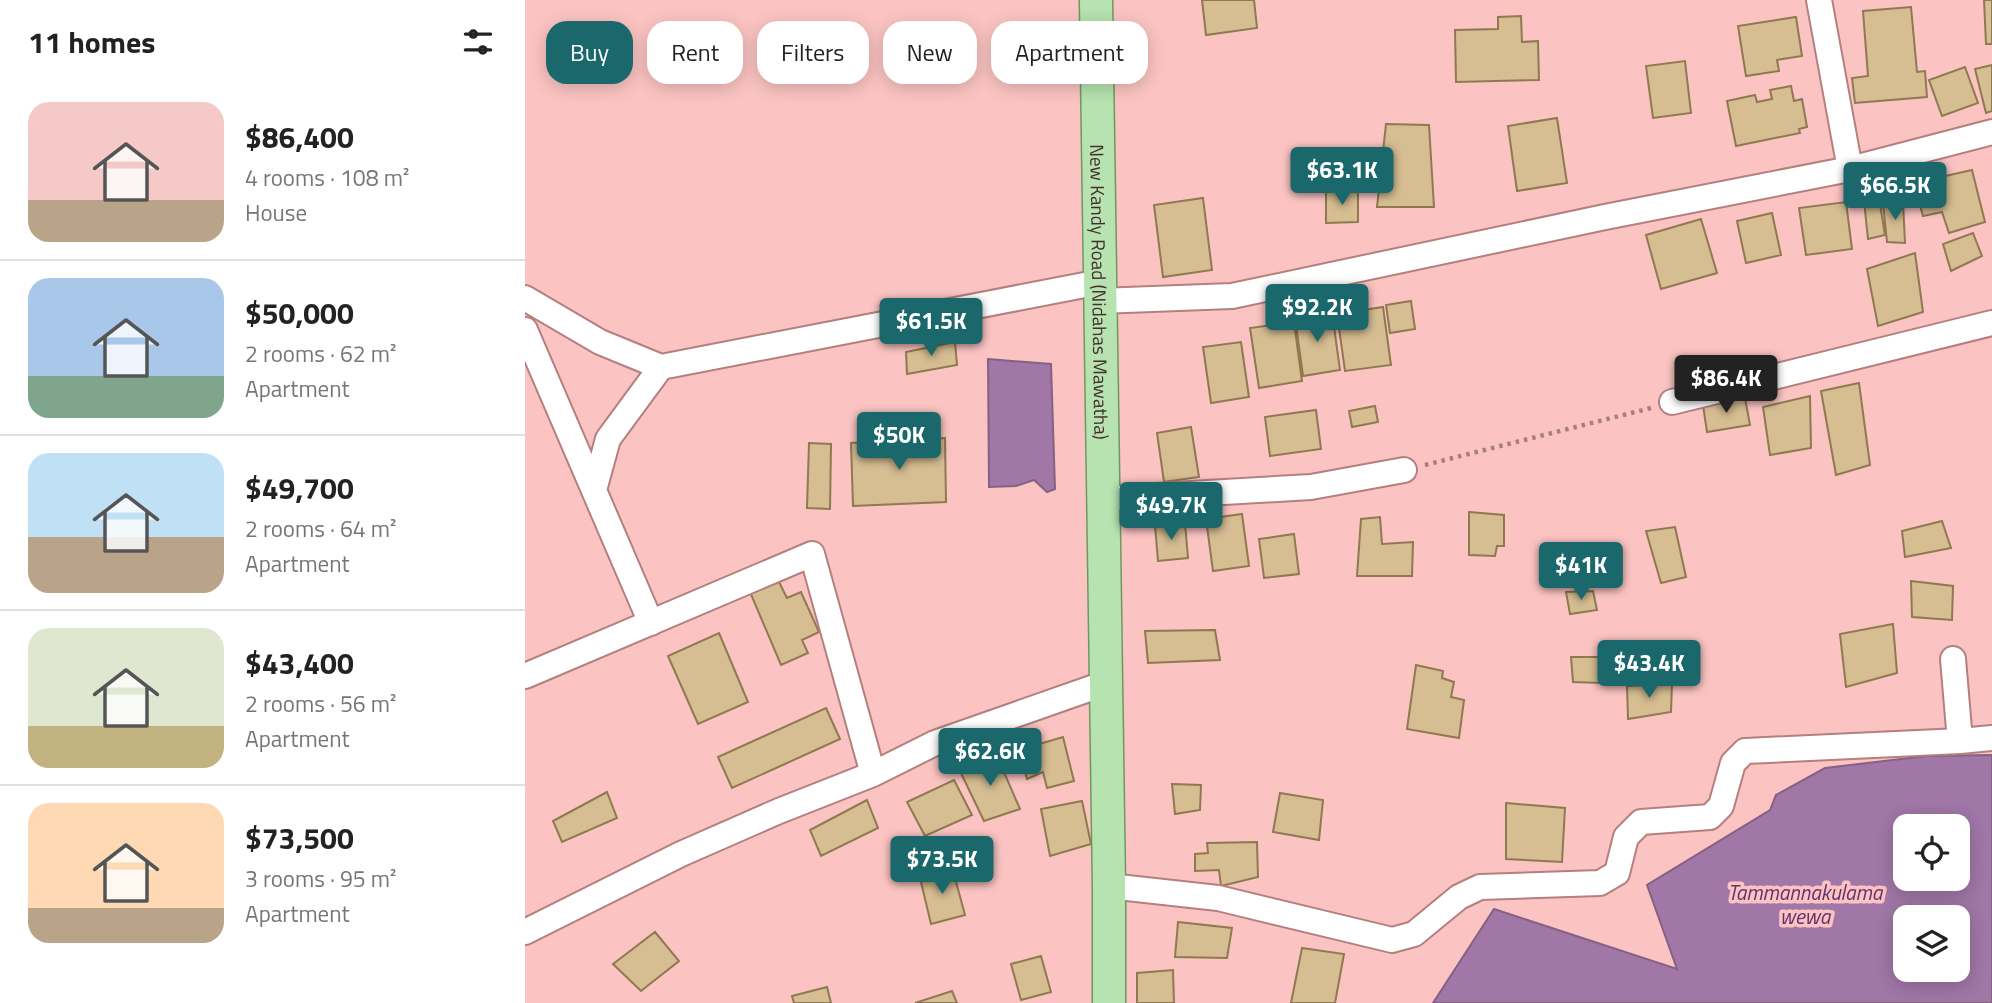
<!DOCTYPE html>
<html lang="en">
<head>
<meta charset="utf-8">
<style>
	body { margin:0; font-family:"Titillium Web",sans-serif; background:#f2f2f2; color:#222; height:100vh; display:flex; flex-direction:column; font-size:26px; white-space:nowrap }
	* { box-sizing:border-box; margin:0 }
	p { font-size:23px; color:#767676 }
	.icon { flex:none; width:38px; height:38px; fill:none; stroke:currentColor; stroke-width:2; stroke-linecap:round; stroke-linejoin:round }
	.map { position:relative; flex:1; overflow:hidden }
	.panel { display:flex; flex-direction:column; background:#fff; width:525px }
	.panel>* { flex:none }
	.banner { position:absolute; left:21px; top:21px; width:665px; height:63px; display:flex; gap:14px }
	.controls { position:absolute; left:1368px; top:814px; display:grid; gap:14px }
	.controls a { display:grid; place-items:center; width:77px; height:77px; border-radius:14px; background:#fff; box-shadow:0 4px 18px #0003; font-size:35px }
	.price { position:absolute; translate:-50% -60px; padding:0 16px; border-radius:7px; background:#1a676c; color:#fff; font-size:23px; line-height:46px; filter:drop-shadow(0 2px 4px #0008) }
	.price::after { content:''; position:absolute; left:50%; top:42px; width:21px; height:16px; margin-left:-10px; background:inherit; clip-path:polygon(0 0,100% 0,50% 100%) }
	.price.selected { background:#222; color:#fff }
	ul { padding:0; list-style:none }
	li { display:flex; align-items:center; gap:21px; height:175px; padding:0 28px }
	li+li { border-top:2px solid #e0e0e0 }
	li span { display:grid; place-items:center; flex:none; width:196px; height:140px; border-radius:21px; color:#555 }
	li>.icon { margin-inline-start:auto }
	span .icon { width:84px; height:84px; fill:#fffc; stroke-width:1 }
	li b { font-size:30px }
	h2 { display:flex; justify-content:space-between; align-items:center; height:84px; padding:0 28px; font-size:30px }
	.pill { padding:0 24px; border-radius:21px; background:#fff; box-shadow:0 4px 18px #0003; font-size:24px; line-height:63px }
	.pill.selected { background:#1a676c; color:#fff }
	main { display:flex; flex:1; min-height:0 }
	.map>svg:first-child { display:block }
</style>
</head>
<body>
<main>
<section class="panel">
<h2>11 homes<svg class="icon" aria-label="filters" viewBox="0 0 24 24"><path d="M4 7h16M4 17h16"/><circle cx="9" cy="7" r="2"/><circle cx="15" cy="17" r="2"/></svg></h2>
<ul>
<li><span style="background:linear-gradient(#f6c9c9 70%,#b9a48a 0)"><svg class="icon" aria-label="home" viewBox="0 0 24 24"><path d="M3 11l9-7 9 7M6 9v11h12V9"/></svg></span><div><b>$86,400</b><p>4 rooms · 108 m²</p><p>House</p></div></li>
<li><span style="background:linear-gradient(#a9c7e8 70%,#7fa58c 0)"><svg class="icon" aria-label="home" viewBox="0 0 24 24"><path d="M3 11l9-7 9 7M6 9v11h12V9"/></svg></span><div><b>$50,000</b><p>2 rooms · 62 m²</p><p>Apartment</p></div></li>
<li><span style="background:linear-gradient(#bfe0f5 60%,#b9a48a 0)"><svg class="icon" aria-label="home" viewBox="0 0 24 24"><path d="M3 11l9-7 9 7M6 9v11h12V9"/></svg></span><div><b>$49,700</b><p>2 rooms · 64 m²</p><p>Apartment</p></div></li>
<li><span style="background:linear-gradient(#dfe7d0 70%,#c2b280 0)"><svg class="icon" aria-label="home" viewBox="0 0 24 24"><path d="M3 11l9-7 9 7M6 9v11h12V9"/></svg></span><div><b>$43,400</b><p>2 rooms · 56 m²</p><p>Apartment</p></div></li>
<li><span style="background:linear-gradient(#ffd9b3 75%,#b9a48a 0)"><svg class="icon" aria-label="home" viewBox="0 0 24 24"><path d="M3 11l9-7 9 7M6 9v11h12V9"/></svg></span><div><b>$73,500</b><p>3 rooms · 95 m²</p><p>Apartment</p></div></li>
</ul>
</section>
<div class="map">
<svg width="1467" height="1003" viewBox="0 0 1467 1003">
	<rect width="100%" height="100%" fill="#fbc4c2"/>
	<!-- water -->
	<path fill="#a077a7" stroke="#856183" stroke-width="2" fill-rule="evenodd" d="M 463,359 L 526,364 L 530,489 L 522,492 L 509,480 L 491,486 L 464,487 Z
		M 1467,755 L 1467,1003 L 908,1003 L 969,909 L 1152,969 L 1122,885 L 1245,810 L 1251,795 L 1300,768 L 1401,756 ZM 1381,826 L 1433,826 L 1433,878 L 1381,878 ZM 1381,917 L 1433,917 L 1433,970 L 1381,970 Z"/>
	<!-- building -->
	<path fill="#d6bd92" stroke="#8f7950" stroke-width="2" d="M 677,0 L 729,0 L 732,28 L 681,35 Z
		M 1459,0 L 1467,0 L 1467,44 L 1461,44 Z
		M 1386,7 L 1392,72 L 1400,71 L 1402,97 L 1330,103 L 1327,78 L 1343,76 L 1338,11 Z
		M 996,16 L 997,42 L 1013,41 L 1014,80 L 931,82 L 930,30 L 973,29 L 973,17 Z
		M 1271,17 L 1277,56 L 1252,60 L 1254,71 L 1221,76 L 1213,26 Z
		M 1160,61 L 1166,113 L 1128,118 L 1121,66 Z
		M 1467,65 L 1467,111 L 1461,113 L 1450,69 Z
		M 1440,67 L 1453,103 L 1417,116 L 1404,80 Z
		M 1266,86 L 1269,101 L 1277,99 L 1282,127 L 1274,129 L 1275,133 L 1211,146 L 1202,101 L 1230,95 L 1232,102 L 1247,99 L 1245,90 Z
		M 1032,118 L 1042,183 L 992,191 L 983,126 Z
		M 861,124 L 904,125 L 909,207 L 852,207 Z
		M 1447,170 L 1460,222 L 1424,233 L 1417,212 L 1398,216 L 1389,183 Z
		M 1363,178 L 1368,191 L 1354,198 L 1360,235 L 1343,239 L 1338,191 Z
		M 833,190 L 833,222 L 801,223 L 801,191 Z
		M 678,198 L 687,270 L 638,277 L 629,205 Z
		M 1321,202 L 1327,249 L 1281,255 L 1274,208 Z
		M 1378,202 L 1380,243 L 1362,242 L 1358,203 Z
		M 1247,213 L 1256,255 L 1221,263 L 1212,221 Z
		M 1176,219 L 1192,273 L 1136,289 L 1121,235 Z
		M 1448,233 L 1457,256 L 1426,271 L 1418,244 Z
		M 1390,253 L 1398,312 L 1353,326 L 1342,269 Z
		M 886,301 L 890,329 L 865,333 L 861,305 Z
		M 858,307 L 866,365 L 820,371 L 812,314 Z
		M 807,312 L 815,370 L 778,376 L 770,318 Z
		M 769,322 L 777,381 L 734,388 L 725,328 Z
		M 430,342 L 432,365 L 382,374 L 381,352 Z
		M 716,342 L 724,397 L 686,403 L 678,347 Z
		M 1334,383 L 1345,465 L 1311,475 L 1296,391 Z
		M 1285,396 L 1286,448 L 1245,455 L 1238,407 Z
		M 1220,398 L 1225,425 L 1182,432 L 1178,405 Z
		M 850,406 L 853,422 L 827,427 L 824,411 Z
		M 791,410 L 796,449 L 745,456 L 740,417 Z
		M 666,427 L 674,477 L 639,482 L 632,433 Z
		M 420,438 L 421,502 L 328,506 L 326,443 Z
		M 284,443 L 306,444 L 305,509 L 282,508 Z
		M 944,512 L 979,515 L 979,546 L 972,546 L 970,556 L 944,555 Z
		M 717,514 L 724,566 L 688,571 L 681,519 Z
		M 855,517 L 857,544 L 888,542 L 887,576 L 832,576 L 836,519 Z
		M 1417,521 L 1426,548 L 1380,557 L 1377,531 Z
		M 660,523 L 663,558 L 633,561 L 630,526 Z
		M 1150,527 L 1161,577 L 1136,583 L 1121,531 Z
		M 769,534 L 774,574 L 739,578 L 734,539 Z
		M 253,580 L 262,598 L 276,592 L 294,632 L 277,640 L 283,653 L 256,665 L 225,592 Z
		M 1386,581 L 1428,586 L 1427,620 L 1387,617 Z
		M 1068,591 L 1072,610 L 1045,614 L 1041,592 Z
		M 1368,624 L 1372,673 L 1321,687 L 1315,634 Z
		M 690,630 L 695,660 L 623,663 L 620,631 Z
		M 194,633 L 223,702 L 173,724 L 143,656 Z
		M 1046,657 L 1077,657 L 1076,683 L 1048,682 Z
		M 891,665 L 918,671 L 917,678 L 929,682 L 926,697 L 939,700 L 934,738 L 882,729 Z
		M 1147,684 L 1146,712 L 1103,719 L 1102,686 Z
		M 301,708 L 315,739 L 207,788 L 193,757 Z
		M 538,737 L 549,781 L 522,788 L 518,772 L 502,779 L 494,750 Z
		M 472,756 L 495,809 L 459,821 L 434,769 Z
		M 429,780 L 447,815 L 400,836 L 382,802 Z
		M 647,784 L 676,785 L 675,810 L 650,814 Z
		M 82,792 L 92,818 L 37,842 L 28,821 Z
		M 755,793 L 798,800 L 794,840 L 748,832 Z
		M 342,800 L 353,828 L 296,856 L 285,830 Z
		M 557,801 L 566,844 L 525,856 L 516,809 Z
		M 981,803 L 1040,808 L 1037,862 L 981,859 Z
		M 732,842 L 733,877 L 696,886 L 694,870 L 670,871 L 670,854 L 683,853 L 682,843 Z
		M 427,867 L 440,915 L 406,924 L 395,878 Z
		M 653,922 L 707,928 L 702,958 L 650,957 Z
		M 130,932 L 154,961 L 116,991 L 88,964 Z
		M 777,948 L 819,954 L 810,1003 L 766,1003 Z
		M 516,956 L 526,992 L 496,1000 L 486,964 Z
		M 648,970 L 649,1003 L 612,1003 L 612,973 Z
		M 302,987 L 306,1003 L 269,1003 L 267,996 Z
		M 427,991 L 432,1003 L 390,1003 Z"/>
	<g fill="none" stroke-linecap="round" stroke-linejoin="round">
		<defs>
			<path id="minor" d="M 1294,0 L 1325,169
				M 0,298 L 75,342 L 136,367 L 575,282
				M 574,301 L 707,296 L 1080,217 L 1325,169 L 1467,132
				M 0,330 L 126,623
				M 1147,402 L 1467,323
				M 69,490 L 83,439 L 136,367
				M 579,499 L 786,487 L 879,470
				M 1428,659 L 1435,741
				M 0,676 L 287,554 L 348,774
				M 584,886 L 693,898 L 867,940 L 889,934 L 934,897 L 955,887 L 1075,883 L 1092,873 L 1101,837 L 1116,822 L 1185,817 L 1196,806 L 1208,763 L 1220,751 L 1435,741 L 1467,738
				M 0,932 L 156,854 L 254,811 L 348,774 L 410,743 L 581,683"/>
			<g id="major">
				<path id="s1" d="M 571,0 L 584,886 L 584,1003"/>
			</g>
		</defs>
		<!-- minor casing -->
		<use href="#minor" stroke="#b3807f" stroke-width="28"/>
		<!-- major casing -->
		<use href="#major" stroke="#6f985f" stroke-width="35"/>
		<!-- path -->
		<path stroke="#a77f7e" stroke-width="4.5" stroke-dasharray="3.5 5" stroke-linecap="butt" d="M 900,465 L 1126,408"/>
		<!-- minor -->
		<use href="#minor" stroke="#fff" stroke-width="24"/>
		<!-- major -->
		<use href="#major" stroke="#b6e3af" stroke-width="32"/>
	</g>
	<g text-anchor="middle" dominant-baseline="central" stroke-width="7" stroke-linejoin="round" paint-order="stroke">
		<!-- street labels -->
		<g font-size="19" fill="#452f2e" stroke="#fbc4c2">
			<text stroke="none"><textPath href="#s1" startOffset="292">New Kandy Road (Nidahas Mawatha)</textPath></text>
		</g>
		<!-- water labels -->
		<g font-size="21" font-style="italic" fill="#66316f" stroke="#fbc4c2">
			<text x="1280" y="892">Tammannakulama<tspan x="1280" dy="24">wewa</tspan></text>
		</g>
	</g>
</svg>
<div class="controls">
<a><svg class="icon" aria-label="locate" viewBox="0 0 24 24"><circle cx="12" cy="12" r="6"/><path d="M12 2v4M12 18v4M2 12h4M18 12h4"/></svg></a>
<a><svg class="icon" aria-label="layers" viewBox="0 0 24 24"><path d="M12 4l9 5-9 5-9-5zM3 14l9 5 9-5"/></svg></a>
</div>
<b class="price" style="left:817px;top:207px">$63.1K</b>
<b class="price" style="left:1370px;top:222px">$66.5K</b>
<b class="price" style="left:792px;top:344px">$92.2K</b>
<b class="price" style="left:406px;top:358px">$61.5K</b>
<b class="price selected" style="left:1201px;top:415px">$86.4K</b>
<b class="price" style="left:374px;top:472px">$50K</b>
<b class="price" style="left:646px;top:542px">$49.7K</b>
<b class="price" style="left:1056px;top:602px">$41K</b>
<b class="price" style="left:1124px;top:700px">$43.4K</b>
<b class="price" style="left:465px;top:788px">$62.6K</b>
<b class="price" style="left:417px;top:896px">$73.5K</b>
<div class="banner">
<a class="pill selected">Buy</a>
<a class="pill">Rent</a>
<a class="pill">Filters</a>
<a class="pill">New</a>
<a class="pill">Apartment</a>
</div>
</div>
</main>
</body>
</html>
